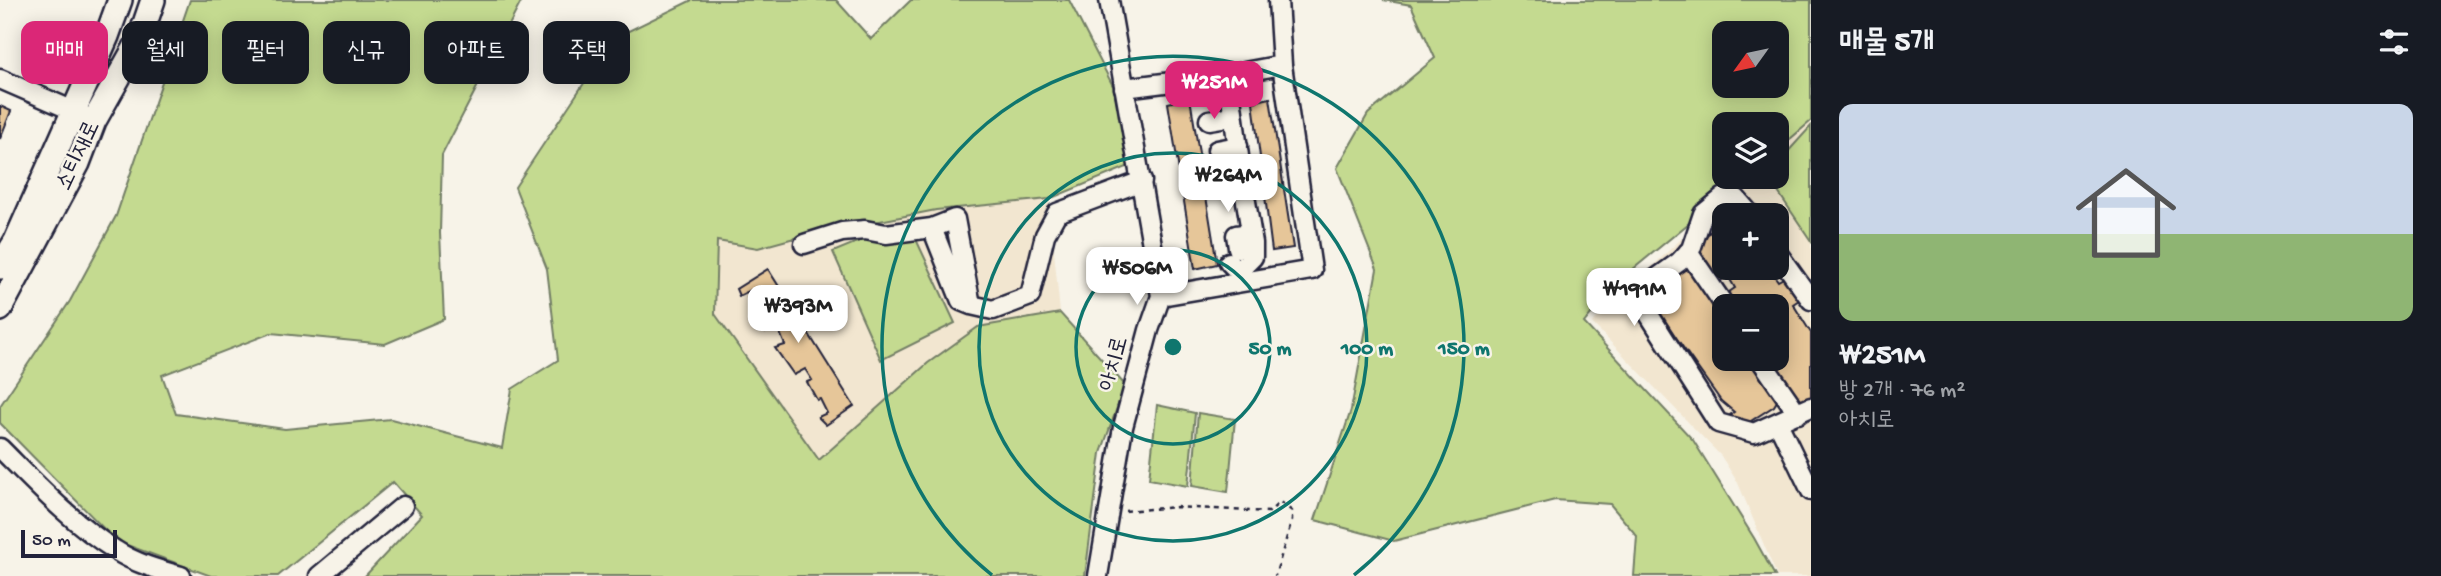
<!DOCTYPE html>
<html lang="ko">
<head>
<meta charset="utf-8">
<style>
	body { margin:0; font-family:"Gochi Hand","Poor Story",sans-serif; background:#242831; color:#f1f3f6; height:100vh; display:flex; flex-direction:column; font-size:26px; white-space:nowrap }
	* { box-sizing:border-box; margin:0 }
	p { font-size:23px; color:#9ea1a6 }
	.icon { flex:none; width:38px; height:38px; fill:none; stroke:currentColor; stroke-width:2; stroke-linecap:round; stroke-linejoin:round }
	.map { position:relative; flex:1; overflow:hidden }
	.sheet { display:flex; flex-direction:column; background:#171b24; width:630px }
	.sheet>* { flex:none }
	.hud { position:absolute; left:21px; top:21px; width:665px; height:63px; display:flex; gap:14px }
	.needle { width:46px; rotate:237deg }
	.fabs { position:absolute; left:1712px; top:21px; display:grid; gap:14px }
	.fabs a { display:grid; place-items:center; width:77px; height:77px; border-radius:14px; background:#171b24; box-shadow:0 4px 18px #0003; font-size:35px }
	.scale { position:absolute; left:21px; bottom:18px; width:96px; box-sizing:border-box; padding-left:7px; border:4px solid #22223b; border-top:0; font-size:19px; line-height:24px; white-space:nowrap; color:#22223b; -webkit-text-stroke:5px #f7f3e8; paint-order:stroke }
	.price { position:absolute; translate:-50% -60px; padding:0 16px; border-radius:14px; background:#fff; color:#222; font-size:23px; line-height:46px; filter:drop-shadow(0 2px 4px #0008) }
	.price::after { content:''; position:absolute; left:50%; top:42px; width:21px; height:16px; margin-left:-10px; background:inherit; clip-path:polygon(0 0,100% 0,50% 100%) }
	.price.on { background:#db2777; color:#fff }
	ul { padding:0; list-style:none }
	li { display:grid; align-content:center; gap:14px; height:371px; padding:0 28px }
	li span { display:grid; place-items:center; height:217px; border-radius:14px; color:#555 }
	li>.icon { margin-inline-start:auto }
	span .icon { width:126px; height:126px; fill:#fffc; stroke-width:1 }
	li b { font-size:30px }
	h2 { display:flex; justify-content:space-between; align-items:center; height:84px; padding:0 28px; font-size:30px }
	.tag { padding:0 24px; border-radius:14px; background:#171b24; box-shadow:0 4px 18px #0003; font-size:24px; line-height:63px }
	.tag.on { background:#db2777; color:#fff }
	main { display:flex; flex:1; min-height:0 }
	.map>svg:first-child { display:block }
</style>
</head>
<body>
<main>
<div class="map">
<svg width="1811" height="576" viewBox="0 0 1811 576">
	<rect width="100%" height="100%" fill="#f7f3e8"/>
	<filter id="ink" filterUnits="userSpaceOnUse"><feTurbulence type="fractalNoise" baseFrequency=".0143" numOctaves="2"/><feDisplacementMap in="SourceGraphic" scale="14" xChannelSelector="R" yChannelSelector="G"/><feConvolveMatrix kernelMatrix="1 2 1 2 8 2 1 2 1" color-interpolation-filters="sRGB"/></filter>
	<g filter="url(#ink)">
		<!-- built -->
		<path fill="#f2e6d0" fill-rule="evenodd" d="M 1811,110 L 1811,576 L 1777,576 L 1738,483 L 1721,456 L 1592,323 L 1747,177 L 1776,177 L 1776,147 ZM 1724,215 L 1776,215 L 1776,268 L 1724,268 ZM 1724,306 L 1776,306 L 1776,359 L 1724,359 Z
			M 1049,199 L 1060,313 L 978,327 L 928,363 L 819,460 L 715,314 L 716,241 L 758,248 L 838,226 L 849,227 L 936,210 Z"/>
		<!-- green -->
		<path fill="#c4da90" stroke="#737e66" stroke-width="2" fill-rule="evenodd" d="M 190,0 L 522,0 L 442,155 L 440,233 L 444,319 L 385,344 L 271,333 L 162,375 L 176,414 L 285,429 L 391,419 L 502,448 L 512,389 L 558,360 L 547,269 L 515,187 L 614,38 L 692,0 L 836,0 L 871,39 L 911,0 L 1069,0 L 1113,86 L 1132,165 L 1049,199 L 936,210 L 849,227 L 838,226 L 758,248 L 717,241 L 715,314 L 819,460 L 928,363 L 978,327 L 1060,313 L 1125,385 L 1101,453 L 1085,576 L 365,576 L 422,515 L 393,482 L 278,576 L 211,576 L 116,541 L 0,423 L 0,406 L 70,301 L 116,216 Z
			M 1383,0 L 1811,0 L 1811,121 L 1776,151 L 1776,124 L 1724,124 L 1724,177 L 1745,177 L 1615,284 L 1584,323 L 1693,440 L 1754,538 L 1775,576 L 1634,576 L 1637,536 L 1610,504 L 1555,500 L 1394,541 L 1315,520 L 1351,410 L 1377,269 L 1337,168 L 1368,114 L 1435,58 L 1411,5 ZM 1724,33 L 1776,33 L 1776,86 L 1724,86 Z
			M 1811,126 L 1811,241 L 1768,177 L 1776,177 L 1776,165 Z
			M 869,237 L 877,242 L 915,237 L 955,323 L 881,360 L 833,252 Z
			M 1157,405 L 1195,413 L 1188,486 L 1149,479 Z
			M 1198,413 L 1235,419 L 1228,492 L 1192,486 Z"/>
		<!-- building -->
		<path fill="#e6c699" stroke="#22223b" stroke-width="2" d="M 1190,98 L 1217,264 L 1195,269 L 1168,103 Z
			M 1270,98 L 1293,248 L 1272,251 L 1253,102 Z
			M 0,106 L 11,111 L 0,139 Z
			M 1724,218 L 1724,268 L 1769,268 L 1778,281 L 1787,276 L 1802,298 L 1793,304 L 1811,333 L 1811,397 L 1798,409 L 1776,369 L 1783,362 L 1776,351 L 1776,306 L 1730,306 L 1723,296 L 1735,288 L 1728,276 L 1719,282 L 1690,252 Z
			M 1688,264 L 1724,313 L 1724,359 L 1755,359 L 1779,398 L 1774,406 L 1740,428 L 1730,415 L 1734,412 L 1721,401 L 1665,322 L 1659,324 L 1645,304 Z
			M 768,269 L 854,406 L 826,425 L 818,417 L 827,413 L 820,399 L 817,400 L 807,382 L 812,380 L 805,369 L 794,375 L 775,348 L 785,345 L 778,328 L 766,332 L 757,308 L 764,306 L 751,290 L 739,296 L 736,289 Z"/>
		<g fill="none" stroke-linecap="round" stroke-linejoin="round">
			<defs>
				<path id="minor" d="M 0,79 L 83,115
					M 1124,88 L 1228,75 L 1282,65 L 1278,0
					M 1209,120 L 1233,116
					M 1217,150 L 1238,146
					M 1223,181 L 1242,178 L 1228,75
					M 1751,215 L 1736,198 L 1724,197 L 1703,214 L 1691,249 L 1679,262 L 1640,290 L 1639,299 L 1718,423 L 1754,433 L 1811,407
					M 804,244 L 842,232 L 865,230 L 886,234 L 932,228
					M 1238,248 L 1236,235 L 1251,233
					M 1776,251 L 1811,300
					M 1688,252 L 1725,306
					M 1229,262 L 1235,268 L 1244,266 L 1253,257 L 1253,243 L 1242,178
					M 1161,296 L 1312,270 L 1282,65
					M 971,305 L 961,301 L 932,228 L 955,219 L 971,305 L 993,310 L 1030,296 L 1045,235 L 1057,213 L 1142,181
					M 1760,359 L 1798,414
					M 1778,423 L 1811,491
					M 0,448 C 36,484 71,522 115,550 C 134,563 159,570 181,576
					M 319,576 L 403,506
					M 1098,576 L 1123,427 L 1149,330 L 1161,296 L 1109,0"/>
				<path id="major" d="M 0,267 L 16,241 L 107,36 L 120,0
					M 0,309 L 78,163 L 94,121 L 139,41 L 153,0"/>
			</defs>
			<!-- minor casing -->
			<use href="#minor" stroke="#22223b" stroke-width="23"/>
			<!-- major casing -->
			<use href="#major" stroke="#22223b" stroke-width="28"/>
			<!-- path -->
			<path stroke="#22223b" stroke-width="2.5" stroke-dasharray="5 5" stroke-linecap="butt" d="M 1125,511 L 1177,507 L 1269,512 L 1280,502 L 1292,511 L 1292,520 L 1275,576"/>
			<!-- minor -->
			<use href="#minor" stroke="#f7f3e8" stroke-width="18"/>
			<!-- major -->
			<use href="#major" stroke="#f7f3e8" stroke-width="23"/>
		</g>
	</g>
	<!-- distance rings -->
	<g fill="none" stroke="#0f766e" stroke-width="3.5">
		<circle cx="1173" cy="347" r="97"/>
		<circle cx="1173" cy="347" r="194"/>
		<path d="M992 575A291 291 0 1 1 1354 575"/>
	</g>
	<g text-anchor="middle" dominant-baseline="central" stroke-width="5" stroke-linejoin="round" paint-order="stroke">
		<!-- street labels -->
		<g font-size="23" fill="#22223b" stroke="#f7f3e8">
			<text transform="translate(79 156) rotate(-65)">소티재로</text>
			<text transform="translate(1115 364) rotate(-75)">아치로</text>
		</g>
	</g>
	<circle cx="1173" cy="347" r="10" fill="#0f766e" stroke="#f7f3e8" stroke-width="3.5"/>
	<g font-size="21" text-anchor="middle" font-weight="bold" fill="#0f766e" stroke="#f7f3e8" stroke-width="5" stroke-linejoin="round" paint-order="stroke">
		<text x="1270" y="354">50 m</text>
		<text x="1367" y="354">100 m</text>
		<text x="1464" y="354">150 m</text>
	</g>
</svg>
<div class="fabs">
<a><svg class="needle" viewBox="-14 -14 28 28"><path d="M0-13l5 13h-10z" fill="#e53935"/><path d="M0 13l5-13h-10z" fill="#9ea1a6"/></svg></a>
<a><svg class="icon" aria-label="layers" viewBox="0 0 24 24"><path d="M12 4l9 5-9 5-9-5zM3 14l9 5 9-5"/></svg></a>
<a>+</a>
<a>−</a>
</div>
<div class="scale">50 m</div>
<b class="price on" style="left:1214px;top:121px">₩251M</b>
<b class="price" style="left:1228px;top:214px">₩264M</b>
<b class="price" style="left:1137px;top:307px">₩506M</b>
<b class="price" style="left:1634px;top:328px">₩191M</b>
<b class="price" style="left:798px;top:345px">₩393M</b>
<div class="hud">
<a class="tag on">매매</a>
<a class="tag">월세</a>
<a class="tag">필터</a>
<a class="tag">신규</a>
<a class="tag">아파트</a>
<a class="tag">주택</a>
</div>
</div>
<section class="sheet">
<h2>매물 5개<svg class="icon" aria-label="filters" viewBox="0 0 24 24"><path d="M4 7h16M4 17h16"/><circle cx="9" cy="7" r="2"/><circle cx="15" cy="17" r="2"/></svg></h2>
<ul>
<li><span style="background:linear-gradient(#c9d6e8 60%,#8fb573 0)"><svg class="icon" aria-label="home" viewBox="0 0 24 24"><path d="M3 11l9-7 9 7M6 9v11h12V9"/></svg></span><div><b>₩251M</b><p>방 2개 · 76 m²</p><p>아치로</p></div></li>
</ul>
</section>
</main>
</body>
</html>
